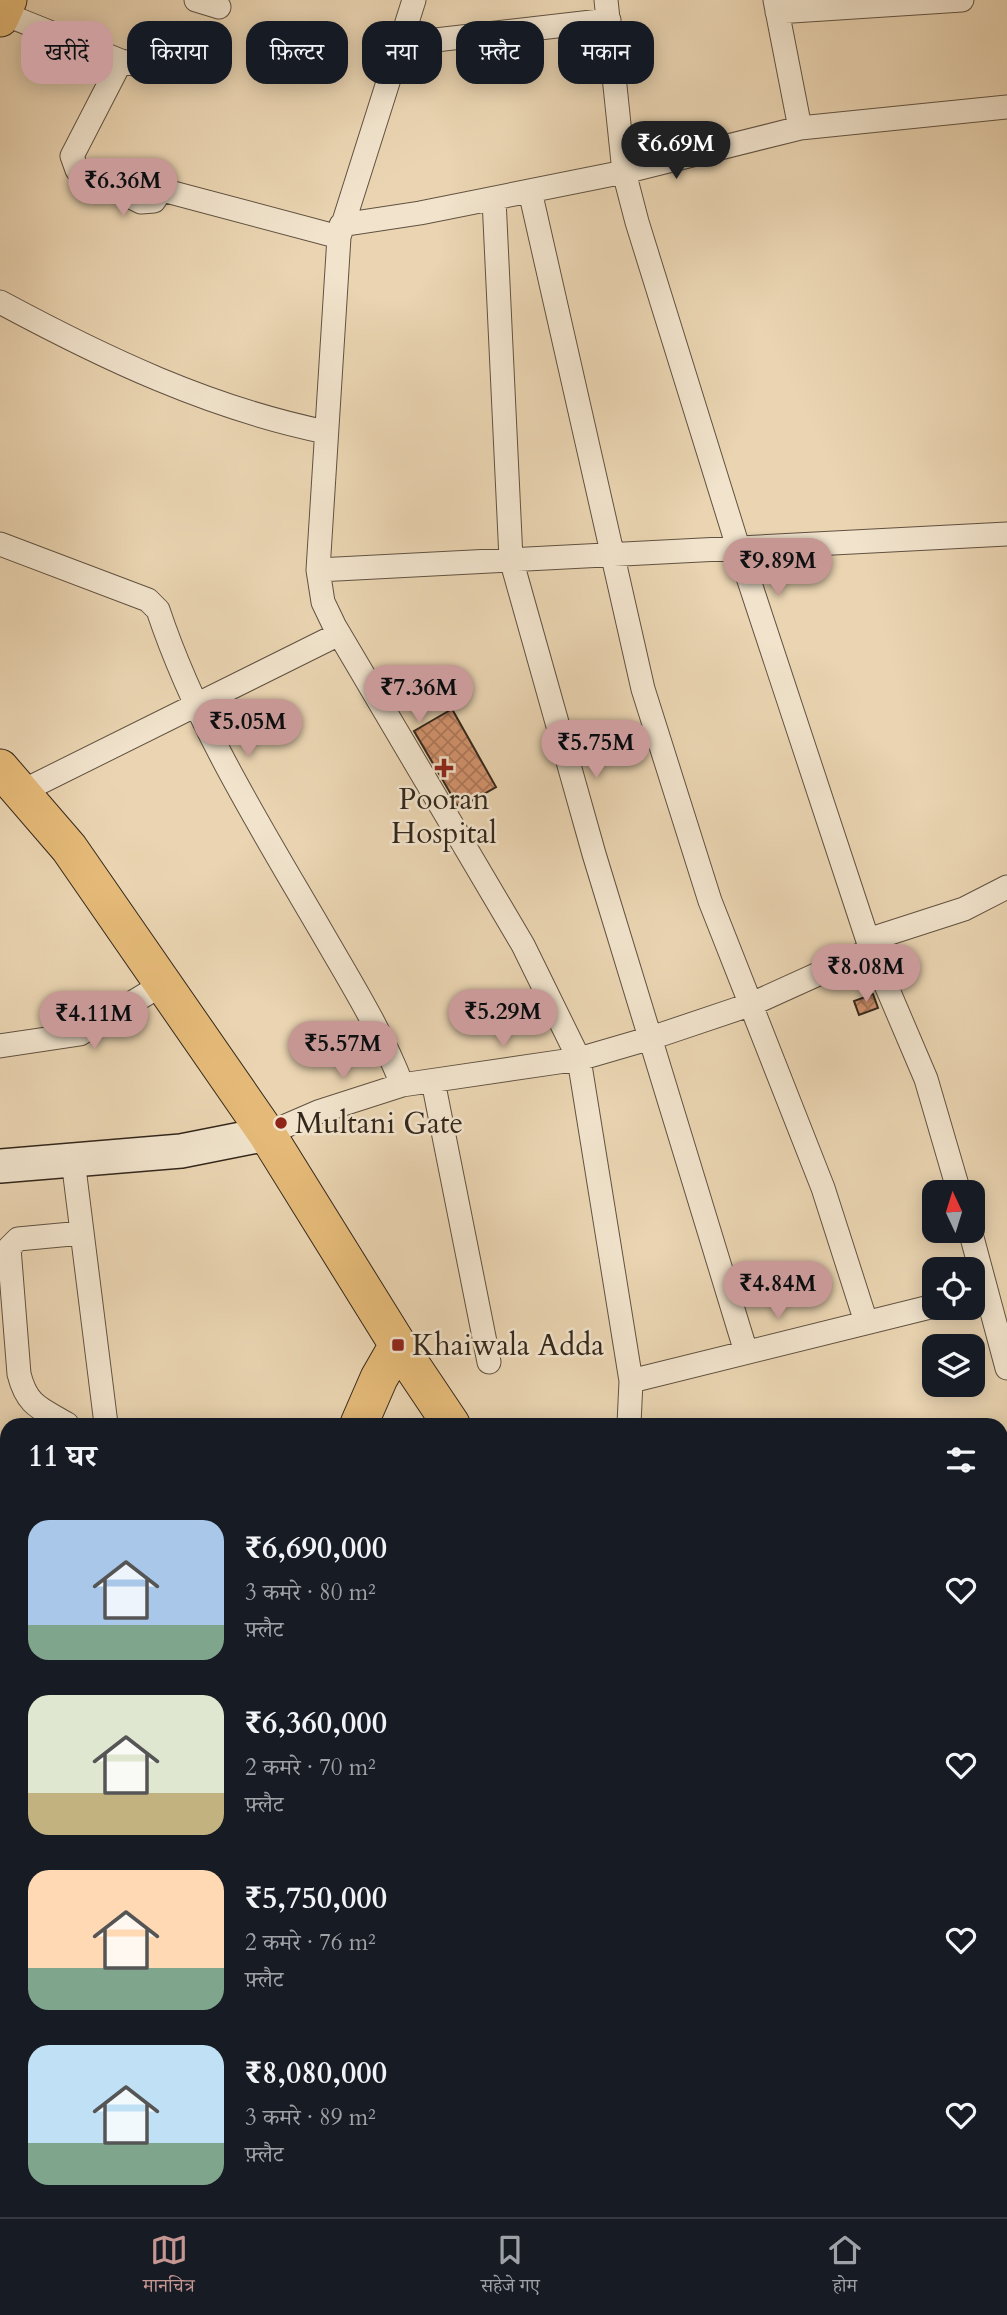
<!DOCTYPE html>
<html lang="hi">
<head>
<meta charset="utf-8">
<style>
	body { margin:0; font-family:Cardo,"Noto Serif Devanagari",serif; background:#242831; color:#f1f3f6; height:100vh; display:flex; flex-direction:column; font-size:26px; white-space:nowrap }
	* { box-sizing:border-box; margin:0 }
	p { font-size:23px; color:#9ea1a6 }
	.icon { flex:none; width:38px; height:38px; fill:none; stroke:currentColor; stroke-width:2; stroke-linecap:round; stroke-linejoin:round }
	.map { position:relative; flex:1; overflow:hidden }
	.drawer { position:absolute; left:0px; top:1418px; width:1008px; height:800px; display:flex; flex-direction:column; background:#171b24; border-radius:21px 21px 0 0; box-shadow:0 4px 18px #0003 }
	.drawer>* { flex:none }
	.banner { position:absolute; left:21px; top:21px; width:966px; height:63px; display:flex; gap:14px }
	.needle { width:46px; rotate:356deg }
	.buttons { position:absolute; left:922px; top:1180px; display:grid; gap:14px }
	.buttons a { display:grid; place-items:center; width:63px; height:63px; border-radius:14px; background:#171b24; box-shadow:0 4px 18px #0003; font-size:35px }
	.price { position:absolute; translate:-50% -60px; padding:0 16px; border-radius:24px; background:#c59692; color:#111; font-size:23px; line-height:46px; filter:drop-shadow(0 2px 4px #0008) }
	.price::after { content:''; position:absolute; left:50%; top:42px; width:21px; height:16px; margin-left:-10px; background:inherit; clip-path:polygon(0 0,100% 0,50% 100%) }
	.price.active { background:#222; color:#fff }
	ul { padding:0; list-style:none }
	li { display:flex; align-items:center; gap:21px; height:175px; padding:0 28px }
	li span { display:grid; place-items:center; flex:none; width:196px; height:140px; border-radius:21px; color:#555 }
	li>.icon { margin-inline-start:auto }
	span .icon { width:84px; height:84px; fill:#fffc; stroke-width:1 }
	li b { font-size:30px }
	h2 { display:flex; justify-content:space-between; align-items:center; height:84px; padding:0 28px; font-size:30px }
	.pill { padding:0 24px; border-radius:21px; background:#171b24; box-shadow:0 4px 18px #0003; font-size:24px; line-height:63px }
	.pill.active { background:#c59692; color:#111 }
	.tabs { display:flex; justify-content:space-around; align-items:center; height:98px; border-top:2px solid #363941; background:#171b24; font-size:19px; color:#9ea1a6 }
	.tabs a { display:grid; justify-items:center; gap:4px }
	.tabs .active { color:#c59692 }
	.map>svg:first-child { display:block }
</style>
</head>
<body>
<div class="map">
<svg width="1007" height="2217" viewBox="0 0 1007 2217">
	<defs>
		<pattern id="building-cross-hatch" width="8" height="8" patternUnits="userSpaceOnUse" patternTransform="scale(1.75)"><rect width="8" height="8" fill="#d3936d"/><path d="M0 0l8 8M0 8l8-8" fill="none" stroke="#ac7859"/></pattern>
	</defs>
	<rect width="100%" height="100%" fill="#ead4b1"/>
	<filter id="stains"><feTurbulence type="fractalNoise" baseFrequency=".00286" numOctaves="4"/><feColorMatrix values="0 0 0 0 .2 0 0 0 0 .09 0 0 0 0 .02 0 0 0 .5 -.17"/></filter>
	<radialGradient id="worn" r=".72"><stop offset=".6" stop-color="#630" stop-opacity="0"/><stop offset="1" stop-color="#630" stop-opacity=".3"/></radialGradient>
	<!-- building -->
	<path fill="url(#building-cross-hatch)" stroke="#33271c" stroke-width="2" d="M 648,130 L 651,149 L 636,151 L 634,133 Z
		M 452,709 L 496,787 L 459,808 L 414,731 Z
		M 873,994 L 878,1008 L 859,1015 L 854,1001 Z"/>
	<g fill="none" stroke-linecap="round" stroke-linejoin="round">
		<defs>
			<path id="street" d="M 196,0 L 219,7
				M 414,0 L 339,237 L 318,570 L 323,602 L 334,625 L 523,945 L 579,1059 L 631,1381 L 629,1424
				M 606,0 L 624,172 L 637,222 L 738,547 L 871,950 L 926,1079 L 959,1192
				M 775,0 L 800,128
				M 777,12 L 962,0
				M 2,13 L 121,61 L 155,69
				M 401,44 L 609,20
				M 121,61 L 72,156 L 77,170 L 141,202 L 154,201 L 159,193 L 166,191 L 339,237
				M 530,191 L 643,689 L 710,901 L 823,1188 L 866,1322
				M 494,199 L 511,559 L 594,854 L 746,1352
				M 341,225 L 420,213 L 624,172 L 800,128 L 1007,107
				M 0,302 C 104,358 209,408 326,432
				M 0,544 L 148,600 L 158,610 C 196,724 260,826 320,929 C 350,981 381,1030 402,1085
				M 318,570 L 1007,534
				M 21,792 L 339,634
				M 868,940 L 964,909 L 1007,887
				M 0,1046 L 80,1034 L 163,984
				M 433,1081 L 489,1362
				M 267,1134 L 318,1112 L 402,1085 L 579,1059 L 651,1038 L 752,1004 L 871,950
				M 73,1160 L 106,1424
				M 970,1230 L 1007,1368
				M 631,1381 L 934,1306
				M 67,1424 C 40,1408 27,1406 19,1374 L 9,1248 L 18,1239 L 82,1233
				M 0,1647 L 7,1647
				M 0,1725 L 7,1726
				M 1001,1799 L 1007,1801
				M 1001,1886 L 1007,1888
				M 1001,1963 L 1007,1945
				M 1001,1980 L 1007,1982
				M 1001,2037 L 1007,2039
				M 1001,2145 L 1007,2149
				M 0,2147 L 7,2150
				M 1001,2202 L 1007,2193
				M 457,2210 L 469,2217
				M 738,2210 L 741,2217
				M 174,2217 L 176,2210
				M 234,2217 L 237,2210
				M 565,2217 L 569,2210
				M 772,2217 L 777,2210
				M 882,2217 L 887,2210"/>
			<path id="secondary" d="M 0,1166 L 181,1151 L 267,1134"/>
			<path id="primary" d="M 0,18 L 8,0
				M 0,768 L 69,848 L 267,1134 L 398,1345 L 451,1424
				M 359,1424 L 379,1378 L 398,1345
				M 1001,1691 L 1007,1693
				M 15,2217 L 18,2210"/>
		</defs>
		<!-- street casing -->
		<use href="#street" stroke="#615241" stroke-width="25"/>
		<!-- secondary casing -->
		<use href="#secondary" stroke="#33271c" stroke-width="36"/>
		<!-- primary casing -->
		<use href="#primary" stroke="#33271c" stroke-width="39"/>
		<!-- street -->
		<use href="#street" stroke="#f1e3cc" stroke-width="23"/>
		<!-- secondary -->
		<use href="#secondary" stroke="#f1e3cc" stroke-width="33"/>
		<!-- primary -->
		<use href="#primary" stroke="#e5ba78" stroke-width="37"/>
		<defs>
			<path id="rail" d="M 0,1445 L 7,1450
				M 712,2210 L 715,2217"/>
		</defs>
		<!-- rail casing -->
		<use href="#rail" stroke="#33271c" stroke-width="8"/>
		<!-- rail -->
		<use href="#rail" stroke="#f1e3cc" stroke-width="5" stroke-dasharray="16" stroke-linecap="butt"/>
	</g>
	<!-- markers -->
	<g fill="#8f2418" stroke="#f1e3cc" stroke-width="2.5">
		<path d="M440.5 757.5h7v7h7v7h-7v7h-7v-7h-7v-7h7z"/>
		<circle cx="281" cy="1123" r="7"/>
		<rect x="391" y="1338" width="14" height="14" rx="3.5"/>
	</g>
	<g text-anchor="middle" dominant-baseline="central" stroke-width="5" stroke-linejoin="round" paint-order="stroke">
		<!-- poi labels -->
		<g font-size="30" fill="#33271c" stroke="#f1e3cc" text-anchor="start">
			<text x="444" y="799" text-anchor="middle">Pooran<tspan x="444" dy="34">Hospital</tspan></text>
			<text x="295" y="1123">Multani Gate</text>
			<text x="412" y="1345">Khaiwala Adda</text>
		</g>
	</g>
	<rect width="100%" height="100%" filter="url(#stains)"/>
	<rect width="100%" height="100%" fill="url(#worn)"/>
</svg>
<div class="buttons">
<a><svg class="needle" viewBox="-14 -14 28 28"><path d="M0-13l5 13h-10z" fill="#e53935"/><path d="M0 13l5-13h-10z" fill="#9ea1a6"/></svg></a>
<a><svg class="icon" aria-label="locate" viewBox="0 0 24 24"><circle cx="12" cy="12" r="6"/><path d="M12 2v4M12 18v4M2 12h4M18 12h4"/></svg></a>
<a><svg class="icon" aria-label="layers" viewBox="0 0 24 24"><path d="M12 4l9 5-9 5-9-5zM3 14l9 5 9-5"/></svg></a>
</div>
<b class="price active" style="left:676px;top:181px">₹6.69M</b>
<b class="price" style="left:123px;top:218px">₹6.36M</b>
<b class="price" style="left:778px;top:598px">₹9.89M</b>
<b class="price" style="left:419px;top:725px">₹7.36M</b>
<b class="price" style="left:248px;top:759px">₹5.05M</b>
<b class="price" style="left:596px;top:780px">₹5.75M</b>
<b class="price" style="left:866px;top:1004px">₹8.08M</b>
<b class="price" style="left:503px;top:1049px">₹5.29M</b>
<b class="price" style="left:94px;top:1051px">₹4.11M</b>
<b class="price" style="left:343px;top:1081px">₹5.57M</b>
<b class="price" style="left:778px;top:1321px">₹4.84M</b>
<div class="banner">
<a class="pill active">खरीदें</a>
<a class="pill">किराया</a>
<a class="pill">फ़िल्टर</a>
<a class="pill">नया</a>
<a class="pill">फ़्लैट</a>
<a class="pill">मकान</a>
</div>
<section class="drawer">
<h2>11 घर<svg class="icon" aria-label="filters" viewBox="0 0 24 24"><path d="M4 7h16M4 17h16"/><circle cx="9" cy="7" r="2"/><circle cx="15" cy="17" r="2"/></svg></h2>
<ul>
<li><span style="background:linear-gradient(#a9c7e8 75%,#7fa58c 0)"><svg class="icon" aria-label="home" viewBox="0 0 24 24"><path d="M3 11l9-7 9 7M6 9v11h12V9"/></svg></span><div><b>₹6,690,000</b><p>3 कमरे · 80 m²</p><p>फ़्लैट</p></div><svg class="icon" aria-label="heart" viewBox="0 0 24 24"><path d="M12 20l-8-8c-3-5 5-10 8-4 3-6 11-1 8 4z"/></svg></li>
<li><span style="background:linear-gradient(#dfe7d0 70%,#c2b280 0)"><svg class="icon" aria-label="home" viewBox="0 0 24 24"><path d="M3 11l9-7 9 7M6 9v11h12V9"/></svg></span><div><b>₹6,360,000</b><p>2 कमरे · 70 m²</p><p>फ़्लैट</p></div><svg class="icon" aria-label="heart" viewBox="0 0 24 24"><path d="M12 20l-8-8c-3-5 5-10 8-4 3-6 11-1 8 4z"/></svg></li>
<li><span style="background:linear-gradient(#ffd9b3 70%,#7fa58c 0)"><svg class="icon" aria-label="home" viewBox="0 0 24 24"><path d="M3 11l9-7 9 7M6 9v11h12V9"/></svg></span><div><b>₹5,750,000</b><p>2 कमरे · 76 m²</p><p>फ़्लैट</p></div><svg class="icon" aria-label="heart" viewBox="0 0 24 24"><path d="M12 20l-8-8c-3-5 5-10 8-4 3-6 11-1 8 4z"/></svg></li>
<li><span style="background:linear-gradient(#bfe0f5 70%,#7fa58c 0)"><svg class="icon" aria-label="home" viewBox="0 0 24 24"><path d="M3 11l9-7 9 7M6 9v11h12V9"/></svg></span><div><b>₹8,080,000</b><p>3 कमरे · 89 m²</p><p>फ़्लैट</p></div><svg class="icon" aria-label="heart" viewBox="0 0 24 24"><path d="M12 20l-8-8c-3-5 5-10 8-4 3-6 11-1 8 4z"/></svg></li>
</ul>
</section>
</div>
<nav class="tabs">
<a class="active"><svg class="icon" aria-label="map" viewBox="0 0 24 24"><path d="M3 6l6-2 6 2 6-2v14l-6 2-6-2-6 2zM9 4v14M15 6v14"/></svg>मानचित्र</a>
<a><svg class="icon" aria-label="saved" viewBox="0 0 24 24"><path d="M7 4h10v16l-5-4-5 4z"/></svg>सहेजे गए</a>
<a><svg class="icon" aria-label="home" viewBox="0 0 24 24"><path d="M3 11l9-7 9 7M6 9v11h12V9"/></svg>होम</a>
</nav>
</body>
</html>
